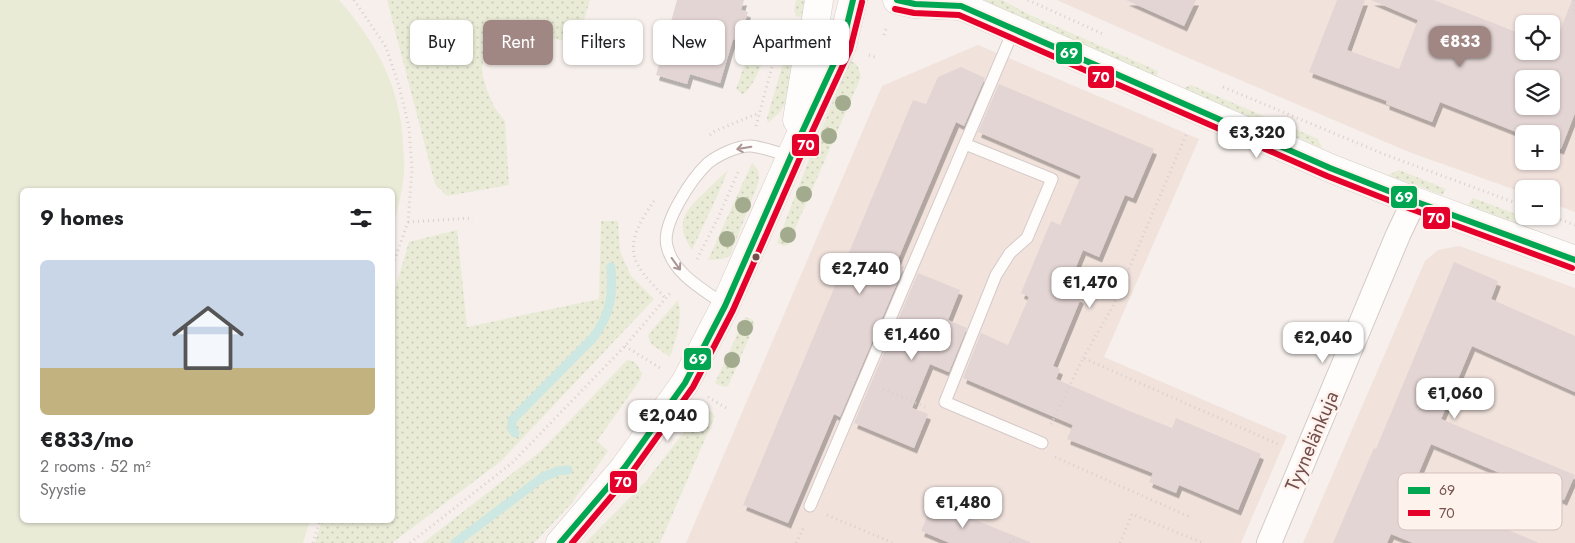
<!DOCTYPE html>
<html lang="en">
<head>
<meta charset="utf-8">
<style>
	body { margin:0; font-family:Jost,sans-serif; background:#f2f2f2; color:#202124; height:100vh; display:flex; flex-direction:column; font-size:19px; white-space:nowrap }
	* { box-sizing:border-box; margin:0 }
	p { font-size:16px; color:#757577 }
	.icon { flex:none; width:28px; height:28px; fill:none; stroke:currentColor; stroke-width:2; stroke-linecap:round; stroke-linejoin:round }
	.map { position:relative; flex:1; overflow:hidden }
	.drawer { position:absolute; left:20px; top:188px; width:375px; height:335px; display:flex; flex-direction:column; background:#fff; border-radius:8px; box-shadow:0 1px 4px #0004 }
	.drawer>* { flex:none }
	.guide { position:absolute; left:410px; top:20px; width:475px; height:45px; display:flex; gap:10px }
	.tools { position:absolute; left:1515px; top:15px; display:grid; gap:10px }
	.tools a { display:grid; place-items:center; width:45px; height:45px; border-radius:8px; background:#fff; box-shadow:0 1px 4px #0004; font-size:25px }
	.price { position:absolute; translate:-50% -42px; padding:0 11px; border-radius:10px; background:#fff; color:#222; font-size:16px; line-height:32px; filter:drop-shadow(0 1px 2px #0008) }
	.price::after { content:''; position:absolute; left:50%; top:30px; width:15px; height:11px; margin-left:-8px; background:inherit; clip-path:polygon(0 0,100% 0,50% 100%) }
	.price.selected { background:#a18784; color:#fff }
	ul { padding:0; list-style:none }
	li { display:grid; align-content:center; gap:10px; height:265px; padding:0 20px }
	li span { display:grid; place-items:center; height:155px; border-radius:8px; color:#555 }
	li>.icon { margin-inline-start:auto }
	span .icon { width:90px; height:90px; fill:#fffc; stroke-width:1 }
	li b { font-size:21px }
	h2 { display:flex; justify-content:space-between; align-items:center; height:60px; padding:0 20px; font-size:21px }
	.pill { padding:0 18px; border-radius:8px; background:#fff; box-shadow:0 1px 4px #0004; font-size:18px; line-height:45px }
	.pill.selected { background:#a18784; color:#fff }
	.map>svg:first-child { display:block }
</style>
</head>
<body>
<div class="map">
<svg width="1575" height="543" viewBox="0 0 1575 543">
	<defs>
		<pattern id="grass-dots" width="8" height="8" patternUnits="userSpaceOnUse" patternTransform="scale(1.25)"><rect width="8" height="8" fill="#e9ebd7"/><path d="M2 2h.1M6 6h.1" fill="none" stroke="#cbcbba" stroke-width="1.8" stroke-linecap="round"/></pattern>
		<filter id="shadow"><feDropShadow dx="3" dy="5.5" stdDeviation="0" flood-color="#0004"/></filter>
	</defs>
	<rect width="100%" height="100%" fill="#f6efeb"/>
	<!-- residential -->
	<path fill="#f1e2dc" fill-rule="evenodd" d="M 1057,0 L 1575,0 L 1575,212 L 1551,203 L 1551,189 L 1524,189 L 1524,193 L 1409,152 L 1177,53 ZM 1524,24 L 1551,24 L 1551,51 L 1524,51 ZM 1524,79 L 1551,79 L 1551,106 L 1524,106 ZM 1524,134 L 1551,134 L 1551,161 L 1524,161 Z
		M 978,45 L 1199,139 L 1104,357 L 1287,436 L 1241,543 L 686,543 L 882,86 Z
		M 1459,246 L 1575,288 L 1575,543 L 1303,543 L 1425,261 L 1438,250 Z"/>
	<!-- grass -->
	<path fill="url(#grass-dots)" d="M 387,0 L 590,0 L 577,44 L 542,36 L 492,47 L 483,57 L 482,73 L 487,90 L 494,107 L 505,121 L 509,185 L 447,196 L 435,184 Z
		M 796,0 L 808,0 L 805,18 L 796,16 L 794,11 Z
		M 984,0 L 1002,0 L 1032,16 L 1158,71 L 1156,79 L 1025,23 Z
		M 799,45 L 785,104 L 780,112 L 768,123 L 767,118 L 786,53 L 792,47 Z
		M 749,52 L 765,55 C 760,69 755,82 745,93 L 742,94 L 736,89 Z
		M 850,61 C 858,63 859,69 861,77 L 788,245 L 784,246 L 777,243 L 813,149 Z
		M 1191,85 L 1318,139 L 1322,148 L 1182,89 Z
		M 752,163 L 758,170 L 759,181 L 730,256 L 722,259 L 708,260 Z
		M 728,170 L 718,194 L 692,250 C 676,226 682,213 702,195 C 710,187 719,178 728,170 Z
		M 1399,170 L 1446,189 L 1442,195 L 1388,175 Z
		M 1473,198 L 1526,218 L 1523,225 L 1468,205 Z
		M 601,221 L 618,221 L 620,251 L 631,276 L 654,299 L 501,461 L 392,543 L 315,543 L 322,520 L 392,520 L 393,296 L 409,242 L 457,230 L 467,327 L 599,299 Z
		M 678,300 C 683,321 676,338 670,357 L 651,344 L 648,335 Z
		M 745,317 L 753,320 L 754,326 L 730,382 L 728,386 L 724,387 L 715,383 Z
		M 627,360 C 635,360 639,367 642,374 L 640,380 L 597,441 L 608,451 L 571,504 L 534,543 L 423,543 L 541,451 Z
		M 703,404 L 715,416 L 660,543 L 585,543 L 647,480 L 688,427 Z"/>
	<!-- pitch -->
	<path fill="#e9ebd7" d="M 0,0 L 339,0 C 365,29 388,65 397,103 C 401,117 402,131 403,145 C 403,154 405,163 404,172 C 403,189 398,208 393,225 L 392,190 L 22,190 L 22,520 L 310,520 L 303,543 L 0,543 Z"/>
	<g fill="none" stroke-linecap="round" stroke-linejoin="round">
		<!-- stream -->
		<path stroke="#cde7e2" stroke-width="9" d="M 515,433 L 512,429 L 512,420 L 593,338 C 611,313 613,296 611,267
			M 455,543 L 543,477 L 558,471 L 568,470"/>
	</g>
	<!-- building -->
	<path fill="#e3d5d3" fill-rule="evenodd" filter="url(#shadow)" d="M 677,0 L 744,0 L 741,10 L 748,12 L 739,41 L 733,39 L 720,83 L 690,74 L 687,84 L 656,75 Z
		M 1126,0 L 1196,0 L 1184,26 Z
		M 1337,0 L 1365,0 L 1347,50 L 1399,69 L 1418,20 L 1371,0 L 1434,0 L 1524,35 L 1524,51 L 1551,51 L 1551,46 L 1554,47 L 1572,0 L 1575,0 L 1575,113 L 1561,149 L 1551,146 L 1551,134 L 1524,134 L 1524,135 L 1440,102 L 1432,122 L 1386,104 L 1387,101 L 1309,72 ZM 1524,79 L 1551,79 L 1551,106 L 1524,106 Z
		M 961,67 L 985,78 L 964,126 L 956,122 L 896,264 L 904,267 L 840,417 L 834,414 L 788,523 L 743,505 L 913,100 L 926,104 L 938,77 Z
		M 999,84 L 1154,149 L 1133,198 L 1125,195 L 1099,257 L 1083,250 L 1066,291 L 1081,298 L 1053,366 L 1060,369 L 1056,379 L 1127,410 L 1172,428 L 1176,418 L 1261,454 L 1238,510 L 1179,485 L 1176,493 L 1149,482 L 1153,473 L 1067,439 L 1073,425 L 963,378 L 981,333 L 1008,345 L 1029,297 L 1021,293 L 1051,221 L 1060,225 L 1081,176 L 978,132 Z
		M 1454,262 L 1498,281 L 1491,299 L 1575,336 L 1575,392 L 1472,346 L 1441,419 L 1575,475 L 1564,500 L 1431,444 L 1412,489 L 1539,543 L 1413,543 L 1391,534 L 1387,543 L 1333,543 L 1374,448 L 1376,449 Z
		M 918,273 L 960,290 L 948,320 L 967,328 L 949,372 L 930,364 L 912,408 L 928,414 L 914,448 L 854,423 Z
		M 933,503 L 1030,542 L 1030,543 L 950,543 L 921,531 Z"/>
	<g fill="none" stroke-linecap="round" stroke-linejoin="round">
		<defs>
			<path id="lane" d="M 965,144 L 1052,179 L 1027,238 L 1010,253 L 996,275 L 945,402 L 1042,443
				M 725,305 C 704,290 673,274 667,246 C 661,224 692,178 708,163 C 718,155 737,146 750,146 C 759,146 781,154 791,156
				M 810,506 L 1014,29"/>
			<path id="street" d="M 1269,543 L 1398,235 L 1414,201"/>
			<path id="secondary" d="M 897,0 L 915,4 L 961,6
				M 954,0 L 961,6 L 1330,168 L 1414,201 L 1575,260
				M 797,120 L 806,65 L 813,38 L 819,0
				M 560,543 L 625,467 L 685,383 L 725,306 L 791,156 L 842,46 L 853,0"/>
		</defs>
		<!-- lane casing -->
		<use href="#lane" stroke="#d4cac8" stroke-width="13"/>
		<!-- street casing -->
		<use href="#street" stroke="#d4cac8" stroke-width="26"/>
		<!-- secondary casing -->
		<use href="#secondary" stroke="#d7ccc9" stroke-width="29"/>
		<!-- path -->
		<path stroke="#dacfce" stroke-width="3" stroke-dasharray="1 4" stroke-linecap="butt" d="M 354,0 L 386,47 L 399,86 L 409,127 L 412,170 L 408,222 L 392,267
			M 1028,0 L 1103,34
			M 1574,0 L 1575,13
			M 884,35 L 887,26
			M 869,55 L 877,58
			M 1223,87 L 1386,155 L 1524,206
			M 756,126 L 783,26
			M 710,135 L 715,131 L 759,113
			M 654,201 C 642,219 625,243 638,265 C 644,277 657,288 665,298
			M 1551,216 L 1575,225
			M 408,222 L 473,218
			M 697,259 L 717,220 L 739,170
			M 625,346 L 660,368
			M 1083,358 L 1113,306 L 1186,135
			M 883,389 L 925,407
			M 708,397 L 728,409
			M 1051,424 L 1083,358 L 1280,445
			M 1055,457 L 1190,517
			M 827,515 L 893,543
			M 313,543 L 320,520
			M 410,543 L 512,463 L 625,346 L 672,291
			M 796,543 L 805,525
			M 1010,543 L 1011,540 L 1018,543
			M 1120,543 L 1132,514 L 1203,543"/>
		<!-- lane -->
		<use href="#lane" stroke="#fefdfc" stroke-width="11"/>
		<!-- street -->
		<use href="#street" stroke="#fefdfc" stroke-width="24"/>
		<!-- secondary -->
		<use href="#secondary" stroke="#fefdfc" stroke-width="28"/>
		<defs>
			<path id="bus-1" d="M 897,0 L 915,4 L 961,6 L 1330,168 L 1414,201 L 1575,260
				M 560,543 L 625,467 L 685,383 L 725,306 L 791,156 L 842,46 L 853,0"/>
			<path id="bus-2" d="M 895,9 L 914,13 L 959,15 L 1327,176 L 1411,209 L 1572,268
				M 572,543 L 632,472 L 693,387 L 733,310 L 799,160 L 850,50 L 862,2"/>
		</defs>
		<!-- bus-1 casing -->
		<use href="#bus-1" stroke="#fef2ed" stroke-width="10"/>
		<!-- bus-2 casing -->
		<use href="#bus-2" stroke="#fef2ed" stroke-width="10"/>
		<!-- bus-1 -->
		<use href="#bus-1" stroke="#00a651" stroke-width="6"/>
		<!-- bus-2 -->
		<use href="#bus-2" stroke="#e4002b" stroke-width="6"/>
	</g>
	<!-- trees -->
	<g fill="#a2ab8e">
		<circle cx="843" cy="103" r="8"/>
		<circle cx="829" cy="136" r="8"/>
		<circle cx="804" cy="194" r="8"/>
		<circle cx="743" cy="205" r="8"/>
		<circle cx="788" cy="235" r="8"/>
		<circle cx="727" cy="239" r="8"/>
		<circle cx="745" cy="328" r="8"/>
		<circle cx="732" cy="360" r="8"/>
	</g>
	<!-- one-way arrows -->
	<defs><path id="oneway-shaft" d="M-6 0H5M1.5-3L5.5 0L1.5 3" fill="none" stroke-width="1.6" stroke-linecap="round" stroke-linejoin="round" transform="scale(1.25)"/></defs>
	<g stroke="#ab9593">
		<use href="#oneway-shaft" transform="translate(744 148) rotate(170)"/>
		<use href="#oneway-shaft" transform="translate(676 264) rotate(54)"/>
	</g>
	<!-- markers -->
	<circle fill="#734f4d" stroke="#fef2ed" stroke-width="2" cx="756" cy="257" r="4.5"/>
	<g text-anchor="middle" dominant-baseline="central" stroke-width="5" stroke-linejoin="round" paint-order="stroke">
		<!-- street labels -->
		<g font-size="20" fill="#734f4d" stroke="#fef2ed">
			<text transform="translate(1312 441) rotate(-67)">Tyynelänkuja</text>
		</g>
	</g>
	<!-- legend -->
	<rect x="1398" y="473" width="164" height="57" rx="8" fill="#fef2ed" stroke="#d4c1bd" stroke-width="1"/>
	<rect x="1408" y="487" width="22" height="7" fill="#00a651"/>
	<rect x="1408" y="510" width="22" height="6" fill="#e4002b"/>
	<g font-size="14" fill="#734f4d">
		<text x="1439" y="495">69</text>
		<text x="1439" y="518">70</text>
	</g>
	<g stroke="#fef2ed" stroke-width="2">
		<rect x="1055" y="41" width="28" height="24" rx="5" fill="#00a651"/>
		<rect x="1087" y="65" width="28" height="24" rx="5" fill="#e4002b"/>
		<rect x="791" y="133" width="29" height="24" rx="5" fill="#e4002b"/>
		<rect x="1390" y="185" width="28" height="24" rx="5" fill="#00a651"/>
		<rect x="1422" y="206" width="29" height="24" rx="5" fill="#e4002b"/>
		<rect x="683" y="347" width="29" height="24" rx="5" fill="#00a651"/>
		<rect x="609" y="470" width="29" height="24" rx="5" fill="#e4002b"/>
	</g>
	<g font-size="14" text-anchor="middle" font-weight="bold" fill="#fff">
		<text x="1069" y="58">69</text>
		<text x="1101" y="82">70</text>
		<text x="806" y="150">70</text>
		<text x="1404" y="202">69</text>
		<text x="1436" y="223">70</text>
		<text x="698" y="364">69</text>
		<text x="623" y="487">70</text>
	</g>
</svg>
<div class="tools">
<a><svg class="icon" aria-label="locate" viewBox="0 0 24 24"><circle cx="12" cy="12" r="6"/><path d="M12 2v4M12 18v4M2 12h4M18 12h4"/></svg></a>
<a><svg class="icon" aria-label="layers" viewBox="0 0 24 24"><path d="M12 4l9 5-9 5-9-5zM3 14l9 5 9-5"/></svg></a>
<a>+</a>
<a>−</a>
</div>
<b class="price selected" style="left:1460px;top:68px">€833</b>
<b class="price" style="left:1257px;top:159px">€3,320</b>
<b class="price" style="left:860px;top:295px">€2,740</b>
<b class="price" style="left:1090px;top:309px">€1,470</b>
<b class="price" style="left:912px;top:361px">€1,460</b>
<b class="price" style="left:1323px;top:364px">€2,040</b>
<b class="price" style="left:1455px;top:420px">€1,060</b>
<b class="price" style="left:668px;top:442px">€2,040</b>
<b class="price" style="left:963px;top:529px">€1,480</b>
<div class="guide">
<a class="pill">Buy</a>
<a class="pill selected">Rent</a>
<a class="pill">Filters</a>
<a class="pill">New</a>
<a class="pill">Apartment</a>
</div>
<section class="drawer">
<h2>9 homes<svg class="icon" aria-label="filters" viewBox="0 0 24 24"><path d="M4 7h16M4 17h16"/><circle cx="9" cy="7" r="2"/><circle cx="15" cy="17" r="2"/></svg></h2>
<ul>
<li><span style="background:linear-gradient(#c9d6e8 70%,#c2b280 0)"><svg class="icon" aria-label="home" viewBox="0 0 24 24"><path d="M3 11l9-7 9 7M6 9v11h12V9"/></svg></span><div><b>€833/mo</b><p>2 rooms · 52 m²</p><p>Syystie</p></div></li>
</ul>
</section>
</div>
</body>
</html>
